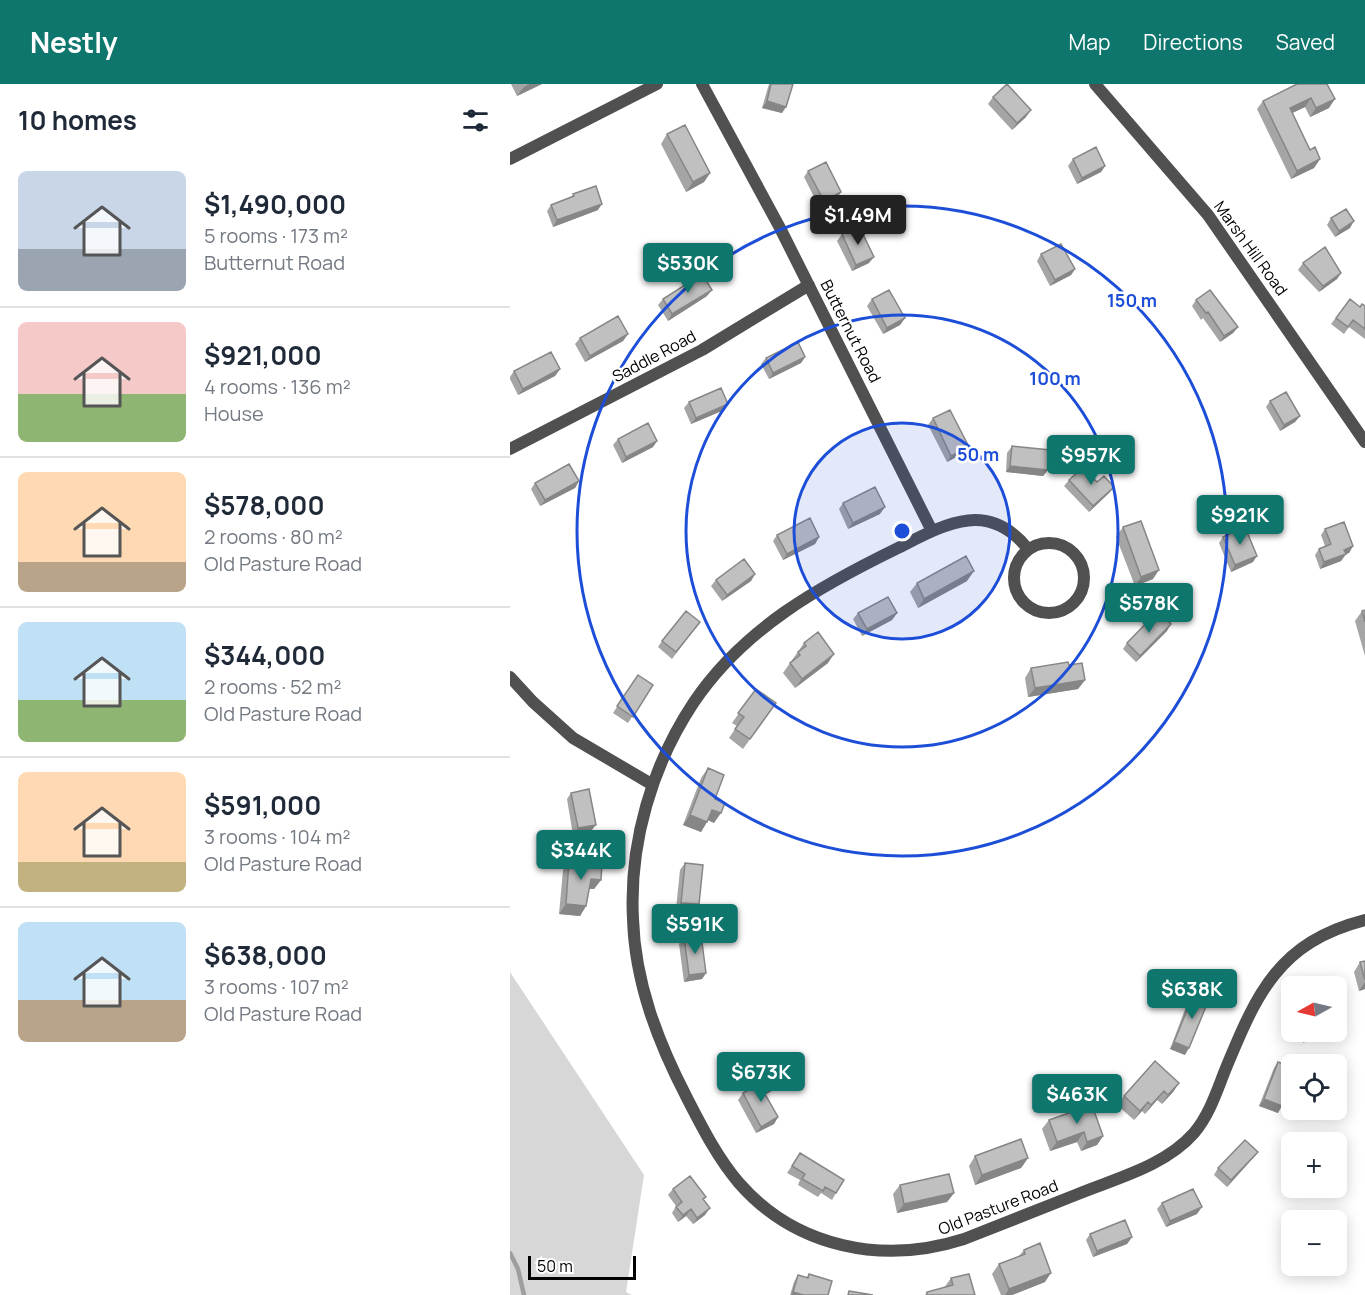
<!DOCTYPE html>
<html lang="en">
<head>
<meta charset="utf-8">
<style>
	body { margin:0; font-family:Manrope,sans-serif; background:#f6f6f7; color:#1f2937; height:100vh; display:flex; flex-direction:column; font-size:22px; white-space:nowrap }
	* { box-sizing:border-box; margin:0 }
	p { font-size:20px; color:#747a83 }
	.icon { flex:none; width:33px; height:33px; fill:none; stroke:currentColor; stroke-width:2; stroke-linecap:round; stroke-linejoin:round }
	.map { position:relative; flex:1; overflow:hidden }
	.drawer { display:flex; flex-direction:column; background:#fff; width:510px }
	.drawer>* { flex:none }
	.needle { width:39px; rotate:262deg }
	.buttons { position:absolute; left:771px; top:892px; display:grid; gap:12px }
	.buttons a { display:grid; place-items:center; width:66px; height:66px; border-radius:9px; background:#fff; box-shadow:0 3px 15px #0003; font-size:30px }
	.scale { position:absolute; left:18px; bottom:15px; width:108px; box-sizing:border-box; padding-left:6px; border:3px solid #000; border-top:0; font-size:16px; line-height:21px; white-space:nowrap; color:#000; -webkit-text-stroke:4px #fff; paint-order:stroke }
	.price { position:absolute; translate:-50% -51px; padding:0 14px; border-radius:6px; background:#0f766e; color:#fff; font-size:20px; line-height:39px; filter:drop-shadow(0 2px 3px #0008) }
	.price::after { content:''; position:absolute; left:50%; top:36px; width:18px; height:14px; margin-left:-9px; background:inherit; clip-path:polygon(0 0,100% 0,50% 100%) }
	.price.selected { background:#222; color:#fff }
	ul { padding:0; list-style:none }
	li { display:flex; align-items:center; gap:18px; height:150px; padding:0 18px }
	li+li { border-top:2px solid #e0e1e3 }
	li span { display:grid; place-items:center; flex:none; width:168px; height:120px; border-radius:9px; color:#555 }
	li>.icon { margin-inline-start:auto }
	span .icon { width:72px; height:72px; fill:#fffc; stroke-width:1 }
	li b { font-size:26px }
	h2 { display:flex; justify-content:space-between; align-items:center; height:72px; padding:0 18px; font-size:26px }
	header { display:flex; align-items:center; gap:36px; box-sizing:border-box; height:84px; padding:0 30px; background:#0f766e; color:#fff }
	header strong { font-size:28px }
	nav { display:flex; gap:33px; margin-inline-start:auto; font-size:21px }
	main { display:flex; flex:1; min-height:0 }
	.map>svg:first-child { display:block }
</style>
</head>
<body>
<header>
<strong>Nestly</strong>
<nav><a>Map</a><a>Directions</a><a>Saved</a></nav>
</header>
<main>
<section class="drawer">
<h2>10 homes<svg class="icon" aria-label="filters" viewBox="0 0 24 24"><path d="M4 7h16M4 17h16"/><circle cx="9" cy="7" r="2"/><circle cx="15" cy="17" r="2"/></svg></h2>
<ul>
<li><span style="background:linear-gradient(#c9d6e8 65%,#9aa5b1 0)"><svg class="icon" aria-label="home" viewBox="0 0 24 24"><path d="M3 11l9-7 9 7M6 9v11h12V9"/></svg></span><div><b>$1,490,000</b><p>5 rooms · 173 m²</p><p>Butternut Road</p></div></li>
<li><span style="background:linear-gradient(#f6c9c9 60%,#8fb573 0)"><svg class="icon" aria-label="home" viewBox="0 0 24 24"><path d="M3 11l9-7 9 7M6 9v11h12V9"/></svg></span><div><b>$921,000</b><p>4 rooms · 136 m²</p><p>House</p></div></li>
<li><span style="background:linear-gradient(#ffd9b3 75%,#b9a48a 0)"><svg class="icon" aria-label="home" viewBox="0 0 24 24"><path d="M3 11l9-7 9 7M6 9v11h12V9"/></svg></span><div><b>$578,000</b><p>2 rooms · 80 m²</p><p>Old Pasture Road</p></div></li>
<li><span style="background:linear-gradient(#bfe0f5 65%,#8fb573 0)"><svg class="icon" aria-label="home" viewBox="0 0 24 24"><path d="M3 11l9-7 9 7M6 9v11h12V9"/></svg></span><div><b>$344,000</b><p>2 rooms · 52 m²</p><p>Old Pasture Road</p></div></li>
<li><span style="background:linear-gradient(#ffd9b3 75%,#c2b280 0)"><svg class="icon" aria-label="home" viewBox="0 0 24 24"><path d="M3 11l9-7 9 7M6 9v11h12V9"/></svg></span><div><b>$591,000</b><p>3 rooms · 104 m²</p><p>Old Pasture Road</p></div></li>
<li><span style="background:linear-gradient(#bfe0f5 65%,#b9a48a 0)"><svg class="icon" aria-label="home" viewBox="0 0 24 24"><path d="M3 11l9-7 9 7M6 9v11h12V9"/></svg></span><div><b>$638,000</b><p>3 rooms · 107 m²</p><p>Old Pasture Road</p></div></li>
</ul>
</section>
<div class="map">
<svg width="855" height="1211" viewBox="0 0 855 1211">
	<rect width="100%" height="100%" fill="#fff"/>
	<!-- green -->
	<path fill="#d7d7d7" d="M 0,888 L 134,1091 L 116,1208 L 122,1211 L 0,1211 Z"/>
	<g fill="none" stroke-linecap="round" stroke-linejoin="round">
		<!-- stream -->
		<path stroke="#9e9e9e" stroke-width="4.5" d="M 0,1169 L 8,1185 L 14,1211"/>
		<!-- minor -->
		<path stroke="#505050" stroke-width="12" d="M 192,0 L 270,144 L 422,447
			M 0,75 L 147,0
			M 0,365 L 192,266 L 299,201
			M504 494a35 35 0 1 1 70 0a35 35 0 1 1-70 0Z
			M 518,465 C 478,415 435,440 388,464 C 310,502 234,544 184,618 C 142,681 119,759 123,835 C 125,899 148,958 177,1014 C 192,1043 207,1073 229,1099 C 286,1164 373,1181 454,1155 C 492,1140 530,1125 568,1110 C 607,1094 655,1082 684,1049 C 700,1030 707,1006 716,984 C 747,909 769,858 855,836
			M 0,593 L 23,618 L 63,654 L 143,701"/>
		<!-- tertiary -->
		<path stroke="#505050" stroke-width="12" d="M 585,0 L 698,131 L 855,358"/>
	</g>
	<!-- wall -->
	<path fill="#a5a5a5" d="M 1,0 L 32,0 L 7,12 Z
		M 259,0 L 283,0 L 272,29 L 252,24 Z
		M 787,0 L 819,24 L 800,33 L 795,23 L 782,29 L 800,66 L 810,75 L 804,84 L 781,95 L 747,25 L 753,17 Z
		M 483,13 L 516,33 L 502,46 L 478,20 Z
		M 157,50 L 200,89 L 194,98 L 176,108 L 151,60 Z
		M 563,75 L 595,82 L 591,88 L 567,100 L 558,82 Z
		M 298,87 L 331,108 L 326,115 L 309,123 L 294,93 Z
		M 63,110 L 88,126 L 43,143 L 37,127 L 41,121 L 61,114 Z
		M 821,134 L 840,144 L 825,153 L 817,141 Z
		M 332,150 L 359,179 L 342,187 L 327,157 Z
		M 531,170 L 565,185 L 561,191 L 540,202 L 527,177 Z
		M 793,179 L 831,189 L 827,195 L 809,208 L 788,186 Z
		M 197,212 L 158,237 L 148,221 L 153,215 Z
		M 362,215 L 395,234 L 390,241 L 373,250 L 357,222 Z
		M 840,215 L 850,223 L 855,222 L 855,255 L 839,243 L 834,250 L 821,240 Z
		M 686,216 L 728,243 L 723,249 L 710,258 L 693,234 L 691,236 L 682,222 Z
		M 118,250 L 113,257 L 75,278 L 65,260 L 70,254 Z
		M 295,273 L 291,279 L 259,295 L 251,280 L 256,274 Z
		M 50,285 L 45,292 L 8,311 L 0,295 L 0,293 L 4,287 Z
		M 760,317 L 790,332 L 785,338 L 770,347 L 756,323 Z
		M 179,318 L 218,320 L 214,326 L 181,340 L 174,324 Z
		M 423,334 L 459,363 L 454,369 L 437,378 L 418,341 Z
		M 108,355 L 147,357 L 143,363 L 112,379 L 103,361 Z
		M 502,362 L 538,386 L 533,392 L 496,388 L 497,369 Z
		M 559,396 L 587,398 L 604,403 L 599,409 L 579,428 L 554,402 Z
		M 69,397 L 65,404 L 30,422 L 21,405 L 25,399 Z
		M 333,419 L 370,430 L 338,445 L 329,425 Z
		M 613,443 L 643,495 L 625,502 L 606,453 Z
		M 815,445 L 843,462 L 839,469 L 836,470 L 831,477 L 810,485 L 805,471 L 809,465 L 815,462 L 811,451 Z
		M 267,451 L 309,453 L 305,460 L 273,476 L 263,457 Z
		M 713,453 L 743,478 L 721,488 L 709,459 Z
		M 245,490 L 241,497 L 212,517 L 201,502 L 206,496 Z
		M 457,497 L 408,524 L 400,508 L 407,499 Z
		M 855,526 L 855,572 L 845,537 L 852,527 Z
		M 348,529 L 387,529 L 382,536 L 352,552 L 343,535 Z
		M 190,538 L 162,575 L 148,563 L 152,557 Z
		M 657,547 L 626,578 L 613,565 L 617,559 Z
		M 294,559 L 318,579 L 285,604 L 273,589 Z
		M 559,581 L 575,596 L 568,605 L 518,613 L 515,594 L 521,584 Z
		M 128,591 L 143,601 L 118,639 L 103,629 Z
		M 246,605 L 266,619 L 233,665 L 219,654 L 227,642 L 222,639 Z
		M 198,684 L 205,715 L 204,739 L 198,736 L 191,748 L 173,741 L 191,694 Z
		M 61,709 L 81,747 L 63,751 L 57,715 Z
		M 59,776 L 91,796 L 84,805 L 79,805 L 76,822 L 70,832 L 49,830 L 53,786 Z
		M 175,779 L 184,827 L 166,825 L 170,786 Z
		M 174,853 L 196,889 L 192,895 L 174,898 L 169,860 Z
		M 855,877 L 855,905 L 849,907 L 844,888 L 850,878 Z
		M 684,909 L 675,971 L 660,965 L 679,915 Z
		M 782,947 L 782,948 L 806,948 L 803,952 L 801,950 L 794,959 L 781,948 Z
		M 768,978 L 768,1029 L 749,1022 L 764,984 Z
		M 669,999 L 663,1008 L 652,1020 L 647,1016 L 635,1030 L 632,1027 L 624,1036 L 607,1021 L 614,1012 Z
		M 233,1009 L 257,1013 L 268,1033 L 264,1040 L 246,1049 L 228,1016 Z
		M 539,1036 L 593,1052 L 587,1061 L 571,1067 L 567,1058 L 540,1067 L 532,1045 Z
		M 748,1068 L 743,1074 L 717,1103 L 704,1091 L 708,1084 Z
		M 290,1069 L 326,1109 L 322,1116 L 311,1109 L 308,1113 L 288,1101 L 290,1096 L 277,1089 Z
		M 465,1072 L 518,1074 L 511,1084 L 465,1101 L 459,1082 Z
		M 390,1101 L 444,1109 L 437,1118 L 387,1129 L 383,1110 Z
		M 163,1105 L 196,1113 L 193,1116 L 195,1131 L 183,1140 L 176,1132 L 168,1138 L 162,1129 L 166,1122 L 158,1111 Z
		M 652,1119 L 687,1130 L 656,1143 L 647,1125 Z
		M 580,1150 L 622,1153 L 617,1160 L 583,1173 L 576,1156 Z
		M 514,1166 L 535,1198 L 502,1211 L 491,1211 L 482,1190 L 489,1180 L 509,1172 Z
		M 299,1190 L 318,1211 L 280,1211 L 284,1198 L 288,1191 L 296,1194 Z
		M 441,1194 L 465,1211 L 415,1211 L 417,1208 L 434,1204 Z"/>
	<!-- shaded-wall -->
	<path fill="#868686" d="M 19,0 L 32,0 L 7,12 L 14,3 Z
		M 801,14 L 795,23 L 774,33 L 780,24 Z
		M 825,15 L 819,24 L 800,33 L 806,24 Z
		M 257,17 L 276,23 L 272,29 L 252,24 Z
		M 521,26 L 516,33 L 502,46 L 507,39 Z
		M 810,75 L 804,84 L 781,95 L 787,87 Z
		M 595,82 L 591,88 L 567,100 L 572,94 Z
		M 200,89 L 194,98 L 176,108 L 183,98 Z
		M 331,108 L 326,115 L 309,123 L 314,117 Z
		M 92,120 L 88,126 L 43,143 L 47,136 Z
		M 844,137 L 840,144 L 825,153 L 829,147 Z
		M 364,173 L 359,179 L 342,187 L 346,181 Z
		M 565,185 L 561,191 L 540,202 L 545,196 Z
		M 831,189 L 827,195 L 809,208 L 813,202 Z
		M 202,206 L 197,212 L 158,237 L 162,230 Z
		M 395,234 L 390,241 L 373,250 L 377,244 Z
		M 728,243 L 723,249 L 710,258 L 714,252 Z
		M 118,250 L 113,257 L 75,278 L 80,272 Z
		M 295,273 L 291,279 L 259,295 L 263,289 Z
		M 50,285 L 45,292 L 8,311 L 13,305 Z
		M 218,320 L 214,326 L 181,340 L 186,334 Z
		M 790,332 L 785,338 L 770,347 L 774,341 Z
		M 147,357 L 143,363 L 112,379 L 116,373 Z
		M 459,363 L 454,369 L 437,378 L 441,372 Z
		M 500,382 L 538,386 L 533,392 L 496,388 Z
		M 69,397 L 65,404 L 30,422 L 35,416 Z
		M 604,403 L 599,409 L 579,428 L 583,422 Z
		M 375,423 L 370,430 L 338,445 L 343,439 Z
		M 309,453 L 305,460 L 273,476 L 277,470 Z
		M 843,462 L 839,469 L 830,472 L 834,466 Z
		M 836,470 L 831,477 L 810,485 L 814,478 Z
		M 747,472 L 743,478 L 721,488 L 725,481 Z
		M 649,486 L 643,495 L 625,502 L 631,493 Z
		M 464,487 L 457,497 L 408,524 L 414,515 Z
		M 245,490 L 241,497 L 212,517 L 217,511 Z
		M 387,529 L 382,536 L 352,552 L 357,545 Z
		M 661,540 L 657,547 L 626,578 L 630,572 Z
		M 324,570 L 318,579 L 285,604 L 292,595 Z
		M 575,596 L 568,605 L 518,613 L 525,604 Z
		M 202,726 L 211,729 L 204,739 L 196,735 Z
		M 180,731 L 197,738 L 191,748 L 173,741 Z
		M 86,741 L 81,747 L 63,751 L 68,744 Z
		M 81,795 L 91,796 L 84,805 L 75,804 Z
		M 171,819 L 189,820 L 184,827 L 166,825 Z
		M 56,820 L 76,822 L 70,832 L 49,830 Z
		M 196,889 L 192,895 L 174,898 L 179,891 Z
		M 855,898 L 855,905 L 849,907 Z
		M 664,958 L 679,964 L 675,971 L 660,965 Z
		M 669,999 L 663,1008 L 652,1020 L 658,1011 Z
		M 654,1007 L 647,1016 L 635,1030 L 641,1021 Z
		M 754,1015 L 772,1022 L 768,1029 L 749,1022 Z
		M 638,1018 L 632,1027 L 624,1036 L 630,1027 Z
		M 268,1033 L 264,1040 L 246,1049 L 251,1043 Z
		M 574,1048 L 567,1058 L 540,1067 L 547,1058 Z
		M 593,1052 L 587,1061 L 571,1067 L 577,1058 Z
		M 748,1068 L 743,1074 L 717,1103 L 721,1096 Z
		M 518,1074 L 511,1084 L 465,1101 L 472,1091 Z
		M 444,1109 L 437,1118 L 387,1129 L 394,1120 Z
		M 692,1123 L 687,1130 L 656,1143 L 660,1137 Z
		M 200,1124 L 195,1131 L 183,1140 L 187,1134 Z
		M 181,1125 L 176,1132 L 168,1138 L 173,1131 Z
		M 622,1153 L 617,1160 L 583,1173 L 587,1167 Z
		M 541,1189 L 535,1198 L 502,1211 L 495,1211 L 499,1205 Z
		M 283,1208 L 293,1211 L 281,1211 Z"/>
	<!-- building -->
	<path fill="#c0c0c0" stroke="#868686" stroke-width="1.5" d="M 261,0 L 283,0 L 276,23 L 257,17 Z
		M 497,0 L 521,26 L 507,39 L 483,13 Z
		M 787,0 L 817,0 L 825,15 L 806,24 L 801,14 L 780,24 L 800,66 L 805,63 L 810,75 L 787,87 L 753,17 Z
		M 175,41 L 200,89 L 183,98 L 157,50 Z
		M 586,63 L 595,82 L 572,94 L 563,75 Z
		M 316,78 L 331,108 L 314,117 L 298,87 Z
		M 86,102 L 92,120 L 47,136 L 41,121 L 64,112 L 63,110 Z
		M 836,125 L 844,137 L 829,147 L 821,134 Z
		M 349,142 L 364,173 L 346,181 L 332,150 Z
		M 551,160 L 565,185 L 545,196 L 531,170 Z
		M 815,163 L 831,189 L 813,202 L 793,179 Z
		M 192,190 L 202,206 L 162,230 L 153,215 Z
		M 379,206 L 395,234 L 377,244 L 362,215 Z
		M 700,206 L 728,243 L 714,252 L 698,228 L 696,229 L 686,216 Z
		M 840,215 L 850,223 L 852,220 L 855,222 L 855,245 L 843,236 L 838,243 L 826,234 Z
		M 108,232 L 118,250 L 80,272 L 70,254 Z
		M 288,258 L 295,273 L 263,289 L 256,274 Z
		M 41,268 L 50,285 L 13,305 L 4,287 Z
		M 211,304 L 218,320 L 186,334 L 179,318 Z
		M 776,308 L 790,332 L 774,341 L 760,317 Z
		M 440,326 L 459,363 L 441,372 L 423,334 Z
		M 138,339 L 147,357 L 116,373 L 108,355 Z
		M 502,362 L 540,366 L 538,386 L 500,382 Z
		M 59,380 L 69,397 L 35,416 L 25,399 Z
		M 573,383 L 587,398 L 594,392 L 604,403 L 583,422 L 559,396 Z
		M 365,403 L 375,423 L 343,439 L 333,419 Z
		M 300,434 L 309,453 L 277,470 L 267,451 Z
		M 631,437 L 649,486 L 631,493 L 613,443 Z
		M 834,438 L 843,462 L 834,466 L 836,470 L 814,478 L 809,465 L 821,460 L 815,445 Z
		M 735,443 L 747,472 L 725,481 L 713,453 Z
		M 456,472 L 464,487 L 414,515 L 407,499 Z
		M 234,475 L 245,490 L 217,511 L 206,496 Z
		M 378,513 L 387,529 L 357,545 L 348,529 Z
		M 855,526 L 855,538 L 852,527 Z
		M 176,527 L 190,538 L 166,568 L 152,557 Z
		M 648,527 L 661,540 L 630,572 L 617,559 Z
		M 308,548 L 324,570 L 292,595 L 280,579 L 290,571 L 288,568 L 296,562 L 294,559 Z
		M 558,578 L 559,581 L 572,579 L 575,596 L 525,604 L 521,584 Z
		M 128,591 L 143,601 L 123,633 L 107,622 Z
		M 246,605 L 266,619 L 240,655 L 225,645 L 234,633 L 228,629 Z
		M 198,684 L 214,691 L 205,715 L 215,719 L 211,729 L 202,726 L 197,738 L 180,731 Z
		M 79,705 L 86,741 L 68,744 L 61,709 Z
		M 59,776 L 92,779 L 91,796 L 81,795 L 76,822 L 56,820 Z
		M 175,779 L 193,781 L 189,820 L 171,819 Z
		M 191,851 L 196,889 L 179,891 L 174,853 Z
		M 855,877 L 855,896 L 850,878 Z
		M 826,906 L 834,912 L 826,921 Z
		M 684,909 L 699,915 L 679,964 L 664,958 Z
		M 645,977 L 669,999 L 658,1011 L 654,1007 L 641,1021 L 638,1018 L 630,1027 L 614,1012 Z
		M 768,978 L 782,983 L 782,998 L 772,1022 L 754,1015 Z
		M 256,996 L 262,1006 L 255,1010 L 268,1033 L 251,1043 L 233,1009 Z
		M 582,1021 L 593,1052 L 577,1058 L 574,1048 L 547,1058 L 539,1036 Z
		M 511,1055 L 518,1074 L 472,1091 L 465,1072 Z
		M 735,1056 L 748,1068 L 721,1096 L 708,1084 Z
		M 290,1069 L 334,1096 L 326,1109 L 315,1103 L 313,1107 L 292,1095 L 295,1090 L 282,1082 Z
		M 439,1090 L 444,1109 L 394,1120 L 390,1101 Z
		M 180,1092 L 196,1113 L 193,1115 L 200,1124 L 187,1134 L 181,1125 L 173,1131 L 166,1123 L 172,1118 L 163,1105 Z
		M 683,1105 L 692,1123 L 660,1137 L 652,1119 Z
		M 615,1136 L 622,1153 L 587,1167 L 580,1150 Z
		M 530,1159 L 541,1189 L 499,1205 L 489,1180 L 515,1170 L 514,1166 Z
		M 299,1190 L 322,1197 L 318,1211 L 293,1211 L 283,1208 L 288,1191 L 298,1194 Z
		M 459,1190 L 465,1211 L 417,1211 L 417,1208 L 443,1201 L 441,1194 Z
		M 339,1207 L 363,1211 L 338,1211 Z"/>
	<!-- distance rings -->
	<circle cx="392" cy="447" r="108" fill="#1d4ed8" fill-opacity=".12"/>
	<g fill="none" stroke="#1d4ed8" stroke-width="3">
		<circle cx="392" cy="447" r="108"/>
		<circle cx="392" cy="447" r="216"/>
		<circle cx="392" cy="447" r="325"/>
	</g>
	<g text-anchor="middle" dominant-baseline="central" stroke-width="5" stroke-linejoin="round" paint-order="stroke">
		<!-- street labels -->
		<g font-size="16" fill="#000" stroke="#fff">
			<text transform="translate(741 164) rotate(54)">Marsh Hill Road</text>
			<text transform="translate(341 247) rotate(63)">Butternut Road</text>
			<text transform="translate(144 272) rotate(-28)">Saddle Road</text>
			<text transform="translate(488 1123) rotate(-21)">Old Pasture Road</text>
		</g>
	</g>
	<circle cx="392" cy="447" r="9" fill="#1d4ed8" stroke="#fff" stroke-width="3"/>
	<g font-size="18" text-anchor="middle" font-weight="bold" fill="#1d4ed8" stroke="#fff" stroke-width="5" stroke-linejoin="round" paint-order="stroke">
		<text x="622" y="223">150 m</text>
		<text x="545" y="301">100 m</text>
		<text x="468" y="377">50 m</text>
	</g>
</svg>
<div class="buttons">
<a><svg class="needle" viewBox="-14 -14 28 28"><path d="M0-13l5 13h-10z" fill="#e53935"/><path d="M0 13l5-13h-10z" fill="#747a83"/></svg></a>
<a><svg class="icon" aria-label="locate" viewBox="0 0 24 24"><circle cx="12" cy="12" r="6"/><path d="M12 2v4M12 18v4M2 12h4M18 12h4"/></svg></a>
<a>+</a>
<a>−</a>
</div>
<div class="scale">50 m</div>
<b class="price selected" style="left:348px;top:162px">$1.49M</b>
<b class="price" style="left:178px;top:210px">$530K</b>
<b class="price" style="left:581px;top:402px">$957K</b>
<b class="price" style="left:730px;top:462px">$921K</b>
<b class="price" style="left:639px;top:550px">$578K</b>
<b class="price" style="left:71px;top:797px">$344K</b>
<b class="price" style="left:185px;top:871px">$591K</b>
<b class="price" style="left:682px;top:936px">$638K</b>
<b class="price" style="left:251px;top:1019px">$673K</b>
<b class="price" style="left:567px;top:1041px">$463K</b>
</div>
</main>
</body>
</html>
